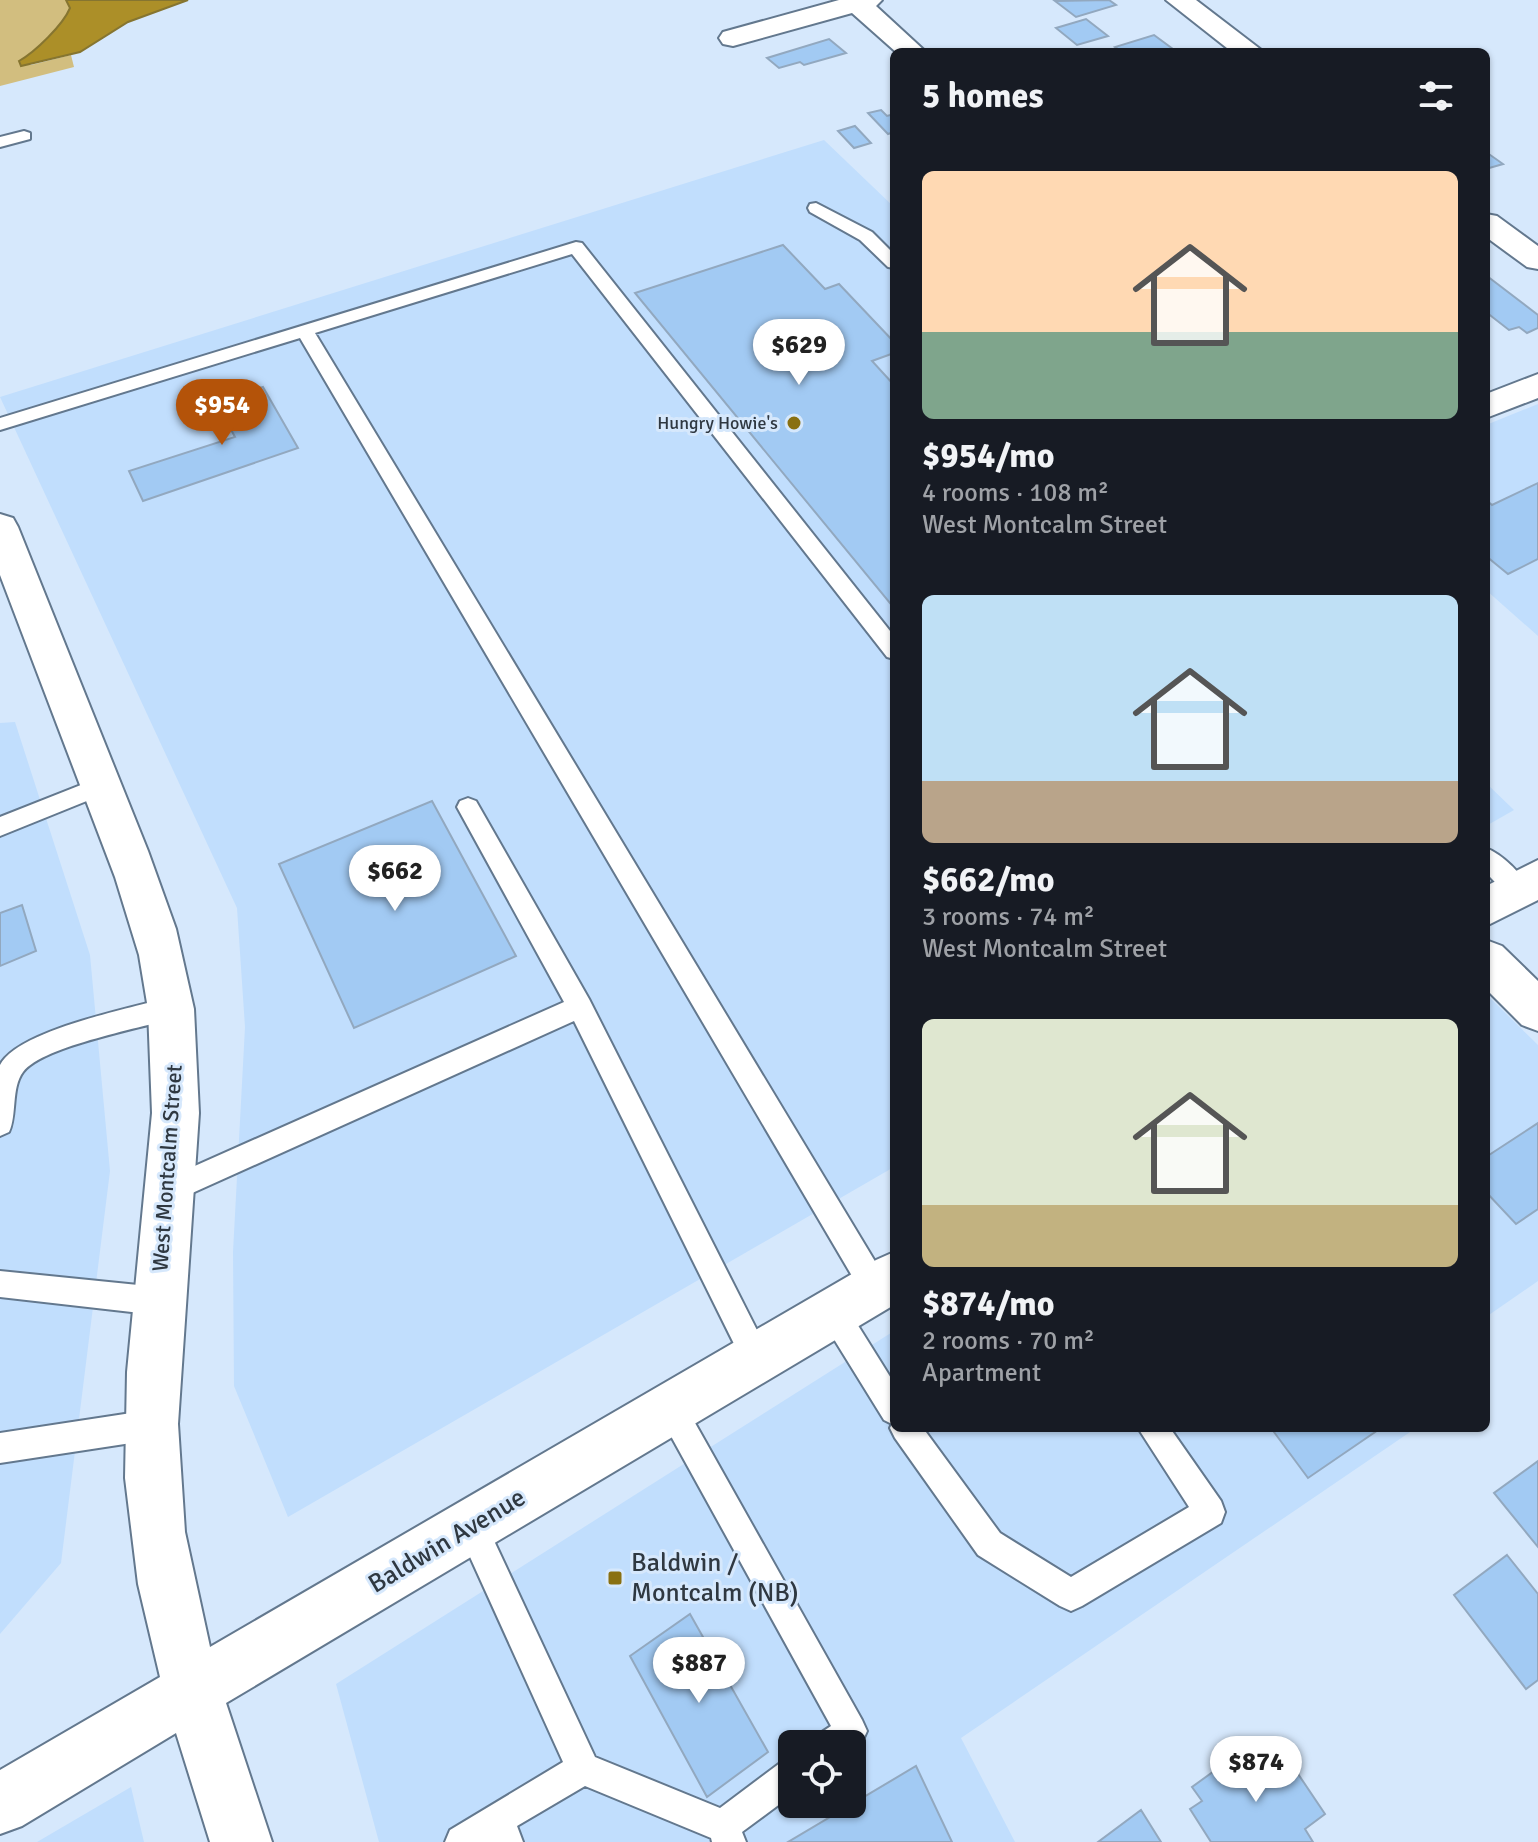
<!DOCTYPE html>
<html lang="en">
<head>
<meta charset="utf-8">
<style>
	body { margin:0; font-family:Signika,sans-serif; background:#20242c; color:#f1f3f6; height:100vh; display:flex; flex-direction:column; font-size:30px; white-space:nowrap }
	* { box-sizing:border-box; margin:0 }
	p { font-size:26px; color:#9ea1a6 }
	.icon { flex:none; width:44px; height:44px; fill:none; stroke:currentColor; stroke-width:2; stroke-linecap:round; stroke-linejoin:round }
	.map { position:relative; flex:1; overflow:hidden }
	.side { position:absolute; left:890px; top:48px; width:600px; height:1384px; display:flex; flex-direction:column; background:#171b24; border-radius:12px; box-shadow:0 2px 6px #0004 }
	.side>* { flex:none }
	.controls { position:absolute; left:778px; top:1730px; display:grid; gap:16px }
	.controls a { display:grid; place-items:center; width:88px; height:88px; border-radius:12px; background:#171b24; box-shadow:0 2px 6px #0004; font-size:40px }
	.price { position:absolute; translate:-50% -68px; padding:0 18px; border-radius:28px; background:#fff; color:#222; font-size:26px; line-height:52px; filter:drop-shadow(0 2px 4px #0008) }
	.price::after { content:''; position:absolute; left:50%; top:48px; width:24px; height:18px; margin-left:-12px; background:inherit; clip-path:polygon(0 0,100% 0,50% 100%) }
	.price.active { background:#b45309; color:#fff }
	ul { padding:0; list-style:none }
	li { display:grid; align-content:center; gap:16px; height:424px; padding:0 32px }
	li span { display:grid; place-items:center; height:248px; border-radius:12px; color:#555 }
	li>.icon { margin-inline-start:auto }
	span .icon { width:144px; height:144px; fill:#fffc; stroke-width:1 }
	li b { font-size:34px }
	h2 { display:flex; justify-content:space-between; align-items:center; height:96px; padding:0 32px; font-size:34px }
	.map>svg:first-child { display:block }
</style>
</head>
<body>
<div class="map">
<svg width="1538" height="1842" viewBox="0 0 1538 1842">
	<rect width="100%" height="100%" fill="#d6e8fc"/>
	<!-- built -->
	<path fill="#c1defd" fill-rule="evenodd" d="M 824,140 L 894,207 L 894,1167 L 288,1517 L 234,1386 L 233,1252 L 245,1027 L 237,908 L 0,397 Z
		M 1538,404 L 1538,636 L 1486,590 L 1486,425 Z
		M 15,722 L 90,955 L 110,1171 L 61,1563 L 0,1634 L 0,723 Z
		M 1486,783 L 1514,810 L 1486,826 Z
		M 1486,994 L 1538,1045 L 1538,1281 L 1486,1317 Z
		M 894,1331 L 894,1428 L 1416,1428 L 961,1738 L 1015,1842 L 379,1842 L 336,1684 ZM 792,1744 L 852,1744 L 852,1804 L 792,1804 Z
		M 131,1787 L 144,1842 L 37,1842 Z"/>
	<!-- green -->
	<path fill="#d2be7f" d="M 0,0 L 66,0 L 70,8 C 63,25 35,52 20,61 L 31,65 L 71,55 L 74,67 L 0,86 Z"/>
	<!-- water -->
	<path fill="#ac8f28" stroke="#867530" stroke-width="2" d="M 66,0 L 188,0 L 128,22 L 80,52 L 21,66 L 19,61 C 35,52 63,25 70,8 Z"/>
	<!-- building -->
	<path fill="#a2caf3" stroke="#92a8bf" stroke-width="2" d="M 1109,0 L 1116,5 L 1076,17 L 1055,1 Z
		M 1086,19 L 1108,36 L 1077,45 L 1056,28 Z
		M 1154,35 L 1177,52 L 1122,52 L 1115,47 Z
		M 829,39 L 846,53 L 804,65 L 800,62 L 779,68 L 767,58 Z
		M 881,110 L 887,116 L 894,114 L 894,132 L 888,134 L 868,113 Z
		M 855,126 L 871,143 L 854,148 L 838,131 Z
		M 1486,152 L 1503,164 L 1486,169 Z
		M 783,245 L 825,289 L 839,284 L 894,342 L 894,353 L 872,361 L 894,385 L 894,608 L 635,293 Z
		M 1487,276 L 1538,315 L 1538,328 L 1527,333 L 1519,327 L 1509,330 L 1486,312 Z
		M 263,387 L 298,448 L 143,501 L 129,471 L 235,437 L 216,402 Z
		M 1538,483 L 1538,559 L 1508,574 L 1486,556 L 1486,500 L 1492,505 Z
		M 432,801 L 516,956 L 354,1028 L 279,864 Z
		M 22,905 L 36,951 L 0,966 L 0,913 Z
		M 1538,1123 L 1538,1209 L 1516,1224 L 1486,1192 L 1486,1157 Z
		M 1271,1428 L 1381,1428 L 1308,1478 Z
		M 1538,1461 L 1538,1547 L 1494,1493 Z
		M 1507,1555 L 1538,1594 L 1538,1680 L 1526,1689 L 1454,1595 Z
		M 690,1614 L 768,1752 L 707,1797 L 630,1656 Z
		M 1239,1753 L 1248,1766 L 1258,1758 L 1266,1771 L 1286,1756 L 1325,1814 L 1305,1829 L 1313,1842 L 1211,1842 L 1190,1809 L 1202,1801 L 1192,1787 Z
		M 916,1766 L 952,1842 L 788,1842 Z
		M 1141,1810 L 1161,1842 L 1098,1842 Z"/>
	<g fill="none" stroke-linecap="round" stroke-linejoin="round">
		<defs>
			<path id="lane" d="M 24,131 L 30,133 L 30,139 L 0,147 L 0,137 Z
				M 816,203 L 872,232 L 894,254 L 894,268 L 888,267 L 860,240 L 810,212 L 808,208 L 810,204 Z
				M 576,242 L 582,243 L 894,636 L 894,659 L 887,657 L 572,254 L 315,333 L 885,1278 L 889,1288 L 885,1298 L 875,1302 L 865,1298 L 300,338 L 0,430 L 0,418 Z
				M 101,777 L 109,780 L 112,786 L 109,792 L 0,836 L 0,817 Z
				M 468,798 L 476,801 L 589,999 L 766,1348 L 770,1358 L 766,1368 L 756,1372 L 746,1368 L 574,1021 L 179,1199 L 170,1203 L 161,1199 L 157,1190 L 161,1181 L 564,1002 L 457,807 L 460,801 Z
				M 1486,848 C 1502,854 1522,874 1530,889 L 1526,896 C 1509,902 1498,884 1486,873 Z
				M 171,997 L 180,1000 L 183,1008 L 180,1016 C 145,1028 44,1045 23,1072 C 11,1088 17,1115 9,1132 L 0,1136 L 0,1065 C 18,1030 132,1008 171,997 Z
				M 0,1271 L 158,1287 L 168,1291 L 172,1301 L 168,1311 L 158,1315 L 0,1297 Z
				M 834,1299 L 844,1303 L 894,1383 L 894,1428 L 923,1428 L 1000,1533 L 1071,1577 L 1189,1507 L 1138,1428 L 1170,1428 L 1221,1501 L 1225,1512 L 1221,1523 L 1082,1606 L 1071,1611 L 1060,1606 L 978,1555 L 895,1438 L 890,1428 L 892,1424 L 884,1420 L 824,1323 L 820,1313 L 824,1303 Z
				M 671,1393 L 681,1398 L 862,1720 L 867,1731 L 862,1742 L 852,1751 L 852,1744 L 818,1744 L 822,1732 L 831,1726 L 661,1418 L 656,1408 L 661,1398 Z
				M 151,1410 L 161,1415 L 166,1425 L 161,1435 L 151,1440 L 0,1463 L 0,1433 Z
				M 471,1511 L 482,1515 L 595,1757 L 720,1808 L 780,1763 L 792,1759 L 792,1795 L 742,1832 L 746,1842 L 712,1842 L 711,1838 L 585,1786 L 517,1826 L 523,1842 L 445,1842 L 450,1830 L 563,1762 L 456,1526 L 460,1515 Z"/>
			<path id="street" d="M 839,0 L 882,0 L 876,6 L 926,52 L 896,52 L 852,13 L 733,46 L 723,44 L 719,38 L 723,32 Z
				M 1166,0 L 1196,0 L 1264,52 L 1232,52 Z
				M 1486,214 L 1497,216 L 1538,246 L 1538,269 L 1527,267 L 1486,237 Z
				M 1538,374 L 1538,398 L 1486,418 L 1486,394 Z
				M 1486,940 L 1502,946 L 1538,981 L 1538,1031 L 1522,1025 L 1486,989 Z"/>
			<path id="secondary" d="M 0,514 L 13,518 L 18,527 L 148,851 L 176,929 L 194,1009 L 199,1113 L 178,1424 L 185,1532 L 210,1647 L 876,1260 L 894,1252 L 894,1305 L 226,1703 L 272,1842 L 210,1842 L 176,1733 L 22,1826 L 0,1834 L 0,1770 L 160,1677 L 138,1584 L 125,1478 L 127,1372 L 152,1113 L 148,1009 L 139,955 L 115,877 L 0,575 Z
				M 1538,860 L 1538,900 L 1486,926 L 1486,886 Z"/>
		</defs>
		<!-- lane casing -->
		<use href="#lane" stroke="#63788e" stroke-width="4"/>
		<!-- street casing -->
		<use href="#street" stroke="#63788e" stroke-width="4"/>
		<!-- secondary casing -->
		<use href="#secondary" stroke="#63788e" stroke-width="4"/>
		<!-- lane -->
		<use href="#lane" fill="#fff" fill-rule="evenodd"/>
		<!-- street -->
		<use href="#street" fill="#fff" fill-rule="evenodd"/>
		<!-- secondary -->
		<use href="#secondary" fill="#fff" fill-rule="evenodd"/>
	</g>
	<!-- markers -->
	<g fill="#897011" stroke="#d6e8fc" stroke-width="3">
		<circle cx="794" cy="423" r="8"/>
		<rect x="607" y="1570" width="16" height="16" rx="4"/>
	</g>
	<g text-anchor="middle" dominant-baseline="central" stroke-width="6" stroke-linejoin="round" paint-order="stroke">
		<!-- far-poi labels -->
		<g font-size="18" fill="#2f3841" stroke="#d6e8fc" text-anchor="end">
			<text x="778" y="423">Hungry Howie's</text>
		</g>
		<!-- street labels -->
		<g font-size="22" fill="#2f3841" stroke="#d6e8fc">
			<text transform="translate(167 1168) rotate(-86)">West Montcalm Street</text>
		</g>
		<!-- near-street labels -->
		<g font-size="26" fill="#2f3841" stroke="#d6e8fc">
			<text transform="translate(447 1541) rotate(-31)">Baldwin Avenue</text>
		</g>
		<!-- near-poi labels -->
		<g font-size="26" fill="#2f3841" stroke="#d6e8fc" text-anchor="start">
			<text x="631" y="1563">Baldwin /<tspan x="631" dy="30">Montcalm (NB)</tspan></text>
		</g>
	</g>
</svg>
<div class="controls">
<a><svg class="icon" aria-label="locate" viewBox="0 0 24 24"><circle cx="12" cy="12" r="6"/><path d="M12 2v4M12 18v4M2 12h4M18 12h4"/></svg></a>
</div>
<b class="price" style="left:799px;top:387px">$629</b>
<b class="price active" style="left:222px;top:447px">$954</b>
<b class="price" style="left:395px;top:913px">$662</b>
<b class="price" style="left:699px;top:1705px">$887</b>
<b class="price" style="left:1256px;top:1804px">$874</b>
<section class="side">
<h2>5 homes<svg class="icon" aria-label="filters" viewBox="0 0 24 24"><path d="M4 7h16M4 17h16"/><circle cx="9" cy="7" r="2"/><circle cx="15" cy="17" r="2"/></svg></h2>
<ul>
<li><span style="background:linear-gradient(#ffd9b3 65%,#7fa58c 0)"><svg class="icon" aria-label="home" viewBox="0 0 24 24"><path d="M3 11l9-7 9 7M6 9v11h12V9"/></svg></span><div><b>$954/mo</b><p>4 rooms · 108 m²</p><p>West Montcalm Street</p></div></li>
<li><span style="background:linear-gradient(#bfe0f5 75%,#b9a48a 0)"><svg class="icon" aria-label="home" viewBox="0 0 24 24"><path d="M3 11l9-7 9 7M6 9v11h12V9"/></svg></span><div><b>$662/mo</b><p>3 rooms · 74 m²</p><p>West Montcalm Street</p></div></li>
<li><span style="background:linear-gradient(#dfe7d0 75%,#c2b280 0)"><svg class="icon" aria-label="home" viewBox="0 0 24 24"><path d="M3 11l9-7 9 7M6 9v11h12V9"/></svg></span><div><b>$874/mo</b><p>2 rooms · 70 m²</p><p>Apartment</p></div></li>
</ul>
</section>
</div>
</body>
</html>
